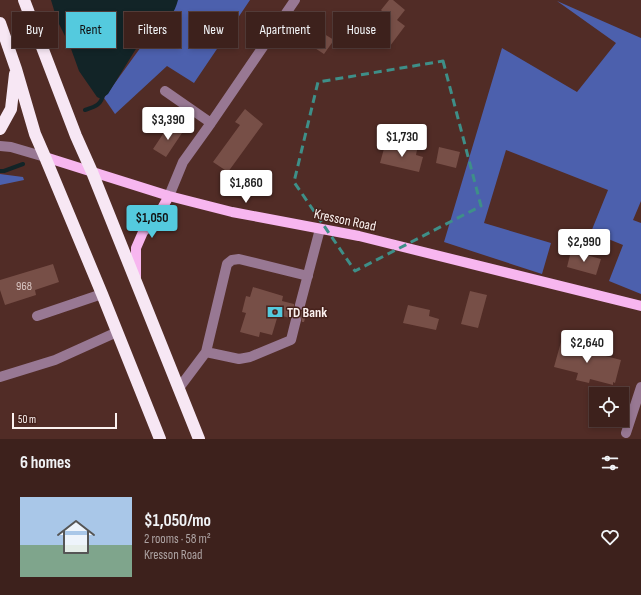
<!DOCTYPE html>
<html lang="en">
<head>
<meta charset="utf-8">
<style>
	body { margin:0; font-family:"Sofia Sans Condensed",sans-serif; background:#442925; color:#f1f3f6; height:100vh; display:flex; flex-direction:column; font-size:15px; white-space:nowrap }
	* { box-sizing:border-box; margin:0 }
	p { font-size:13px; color:#ada3a3 }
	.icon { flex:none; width:22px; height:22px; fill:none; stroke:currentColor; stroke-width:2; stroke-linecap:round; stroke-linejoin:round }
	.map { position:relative; height:439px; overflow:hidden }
	.drawer { display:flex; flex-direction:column; background:#3d211c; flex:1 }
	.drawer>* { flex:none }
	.top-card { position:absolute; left:12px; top:12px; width:400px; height:36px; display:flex; gap:8px }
	.buttons { position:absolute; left:589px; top:387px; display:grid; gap:8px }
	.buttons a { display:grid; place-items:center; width:40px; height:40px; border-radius:0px; background:#3d211c; box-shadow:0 2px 6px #0003,0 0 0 1px #563e3b; font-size:20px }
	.scale { position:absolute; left:12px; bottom:10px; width:105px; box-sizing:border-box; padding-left:4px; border:2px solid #fcf2f0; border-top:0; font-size:11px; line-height:14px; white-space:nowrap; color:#fcf2f0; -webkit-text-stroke:3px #46221c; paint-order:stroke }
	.price { position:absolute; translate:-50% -34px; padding:0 9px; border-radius:4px; background:#fff; color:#222; font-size:13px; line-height:26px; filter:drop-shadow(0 1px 2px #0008) }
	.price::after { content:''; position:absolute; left:50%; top:24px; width:12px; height:9px; margin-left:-6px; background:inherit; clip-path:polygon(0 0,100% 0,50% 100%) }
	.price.active { background:#54cade; color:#111 }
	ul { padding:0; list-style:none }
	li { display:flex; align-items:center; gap:12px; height:100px; padding:0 20px }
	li+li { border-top:1px solid #563e3b }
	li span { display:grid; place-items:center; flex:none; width:112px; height:80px; border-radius:0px; color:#555 }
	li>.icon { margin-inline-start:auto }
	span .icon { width:48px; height:48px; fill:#fffc; stroke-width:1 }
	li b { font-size:17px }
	h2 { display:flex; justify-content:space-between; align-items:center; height:48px; padding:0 20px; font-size:17px }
	.pill { padding:0 14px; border-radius:0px; background:#3d211c; box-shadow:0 2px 6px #0003,0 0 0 1px #563e3b; font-size:14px; line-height:36px }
	.pill.active { background:#54cade; color:#111 }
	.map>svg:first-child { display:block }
</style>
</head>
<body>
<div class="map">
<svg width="641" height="439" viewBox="0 0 641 439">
	<rect width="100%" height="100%" fill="#512c26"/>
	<!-- forest -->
	<path fill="#4c60ad" d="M 175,0 L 250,0 L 194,83 L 167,66 L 115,114 L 104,98 Z
		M 557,1 L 641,38 L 641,201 L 633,220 L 641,223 L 641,294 L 609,281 L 623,245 L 591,232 L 608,190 L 506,150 L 484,223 L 551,243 L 542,274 L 444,242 L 502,48 L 577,92 L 616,43 Z
		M 0,174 L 23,177 L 24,180 L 0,185 Z"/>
	<!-- water -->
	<path fill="#122427" d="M 51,0 L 178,0 C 171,27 153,26 139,44 L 108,94 L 101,99 L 97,97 L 79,71 L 70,46 L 57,20 Z"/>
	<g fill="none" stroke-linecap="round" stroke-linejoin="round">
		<!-- stream -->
		<path stroke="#122427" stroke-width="4" d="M 85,110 C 94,107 102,105 103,94
			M 0,171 L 4,171 L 23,164"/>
	</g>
	<!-- building -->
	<path fill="#774f47" d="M 389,0 L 393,0 L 405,10 L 397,20 L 405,26 L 390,46 L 371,30 L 384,13 L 381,10 Z
		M 313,27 L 334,40 L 324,54 L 304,41 Z
		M 245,109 L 263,124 L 228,172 L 213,162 L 240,125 L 235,122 Z
		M 169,125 L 182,133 L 166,157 L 153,149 Z
		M 394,144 L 417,150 L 416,155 L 423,157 L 419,172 L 380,163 L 385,145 L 393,147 Z
		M 439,147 L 460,152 L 456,168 L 436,163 Z
		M 571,251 L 601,259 L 596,275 L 567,267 Z
		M 53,264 L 59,282 L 35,290 L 36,295 L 5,305 L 0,290 L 0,280 Z
		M 253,287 L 283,296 L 282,301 L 294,304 L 295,309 L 298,311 L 302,311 L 306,307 L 308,307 L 304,322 L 302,322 L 301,316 L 298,314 L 294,314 L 290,318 L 278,315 L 272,335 L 260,332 L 259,337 L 240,332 L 246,313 L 242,312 L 246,296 L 250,297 Z
		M 470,291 L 487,295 L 478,328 L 461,324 Z
		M 408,305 L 430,310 L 429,316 L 439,319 L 436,330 L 403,323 Z
		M 561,342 L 594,351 L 594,353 L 621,360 L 615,383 L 613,382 L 613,385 L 590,379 L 589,383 L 576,380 L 578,373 L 554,367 Z"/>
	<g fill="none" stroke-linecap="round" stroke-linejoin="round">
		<!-- minor-tunnel -->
		<path stroke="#6b4a44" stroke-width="10" stroke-dasharray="10 5" stroke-linecap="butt" d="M 296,320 L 300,305"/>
		<!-- minor -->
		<path stroke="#987893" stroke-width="10" d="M 165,91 L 211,123
			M 0,146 L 11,147 L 45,157
			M 169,196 L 183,162 L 211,123 L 295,0
			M 300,305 L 320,229
			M 37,316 L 102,294
			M 206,352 L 239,359 L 250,357 L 291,340 L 296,320
			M 0,377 L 55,360 L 117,332
			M 179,388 L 206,352 L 227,264 L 232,260 L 239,259 L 308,276
			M 626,433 L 641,387"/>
		<!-- major -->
		<path stroke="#f7b6ef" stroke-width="10" d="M 45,157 L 169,196 L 232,212 L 359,236 L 641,306
			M 136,277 L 136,248 L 143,232 L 156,219 L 169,196"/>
		<!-- highway -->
		<path stroke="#f7e7f4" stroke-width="12" d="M 24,0 L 76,136 L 92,172 L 199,439
			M 0,23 L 16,69 L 35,134 L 45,157 L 102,294 L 160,439
			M 0,129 L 11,109 L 15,74"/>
	</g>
	<!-- marked area -->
	<path fill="none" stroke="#3e8f88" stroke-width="3" stroke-dasharray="8 5" stroke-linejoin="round" d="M 443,61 L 481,206 L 355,271 L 294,182 L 318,82 Z"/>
	<!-- icons -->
	<defs>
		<symbol id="bank-bare" viewBox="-9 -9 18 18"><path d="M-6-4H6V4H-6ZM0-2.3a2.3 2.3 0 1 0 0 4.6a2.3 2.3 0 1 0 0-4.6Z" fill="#54cade" stroke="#46221c" stroke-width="2.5" paint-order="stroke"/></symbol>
	</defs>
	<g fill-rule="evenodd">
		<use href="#bank-bare" x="264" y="301" width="22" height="22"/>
	</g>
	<g text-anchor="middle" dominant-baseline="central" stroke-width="3" stroke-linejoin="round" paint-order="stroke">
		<!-- number labels -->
		<g font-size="12" fill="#dbc9c6">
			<text x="24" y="286">968</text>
		</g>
		<!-- street labels -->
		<g font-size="14" fill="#fcf2f0" stroke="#46221c">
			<text transform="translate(345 220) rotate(12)">Kresson Road</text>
		</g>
		<!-- poi labels -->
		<g font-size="14" font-weight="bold" fill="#fcf2f0" stroke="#46221c" text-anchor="start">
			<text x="287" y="312">TD Bank</text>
		</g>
	</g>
</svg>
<div class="buttons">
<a><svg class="icon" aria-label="locate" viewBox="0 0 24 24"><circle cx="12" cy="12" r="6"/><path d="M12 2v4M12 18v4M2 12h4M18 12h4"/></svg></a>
</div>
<div class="scale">50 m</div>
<b class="price" style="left:168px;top:141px">$3,390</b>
<b class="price" style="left:402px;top:158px">$1,730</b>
<b class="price" style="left:246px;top:204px">$1,860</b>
<b class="price active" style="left:152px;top:239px">$1,050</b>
<b class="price" style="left:584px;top:263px">$2,990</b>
<b class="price" style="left:587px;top:364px">$2,640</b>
<div class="top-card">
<a class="pill">Buy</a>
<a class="pill active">Rent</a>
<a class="pill">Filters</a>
<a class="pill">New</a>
<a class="pill">Apartment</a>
<a class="pill">House</a>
</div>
</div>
<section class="drawer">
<h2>6 homes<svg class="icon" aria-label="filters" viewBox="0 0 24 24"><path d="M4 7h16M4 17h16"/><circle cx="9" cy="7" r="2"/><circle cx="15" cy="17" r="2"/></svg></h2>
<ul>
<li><span style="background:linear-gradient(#a9c7e8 60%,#7fa58c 0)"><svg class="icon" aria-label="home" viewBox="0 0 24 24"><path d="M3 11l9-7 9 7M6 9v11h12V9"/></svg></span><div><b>$1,050/mo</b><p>2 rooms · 58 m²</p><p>Kresson Road</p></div><svg class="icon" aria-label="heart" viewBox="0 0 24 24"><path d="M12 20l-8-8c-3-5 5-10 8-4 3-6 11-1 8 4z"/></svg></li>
</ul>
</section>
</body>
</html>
